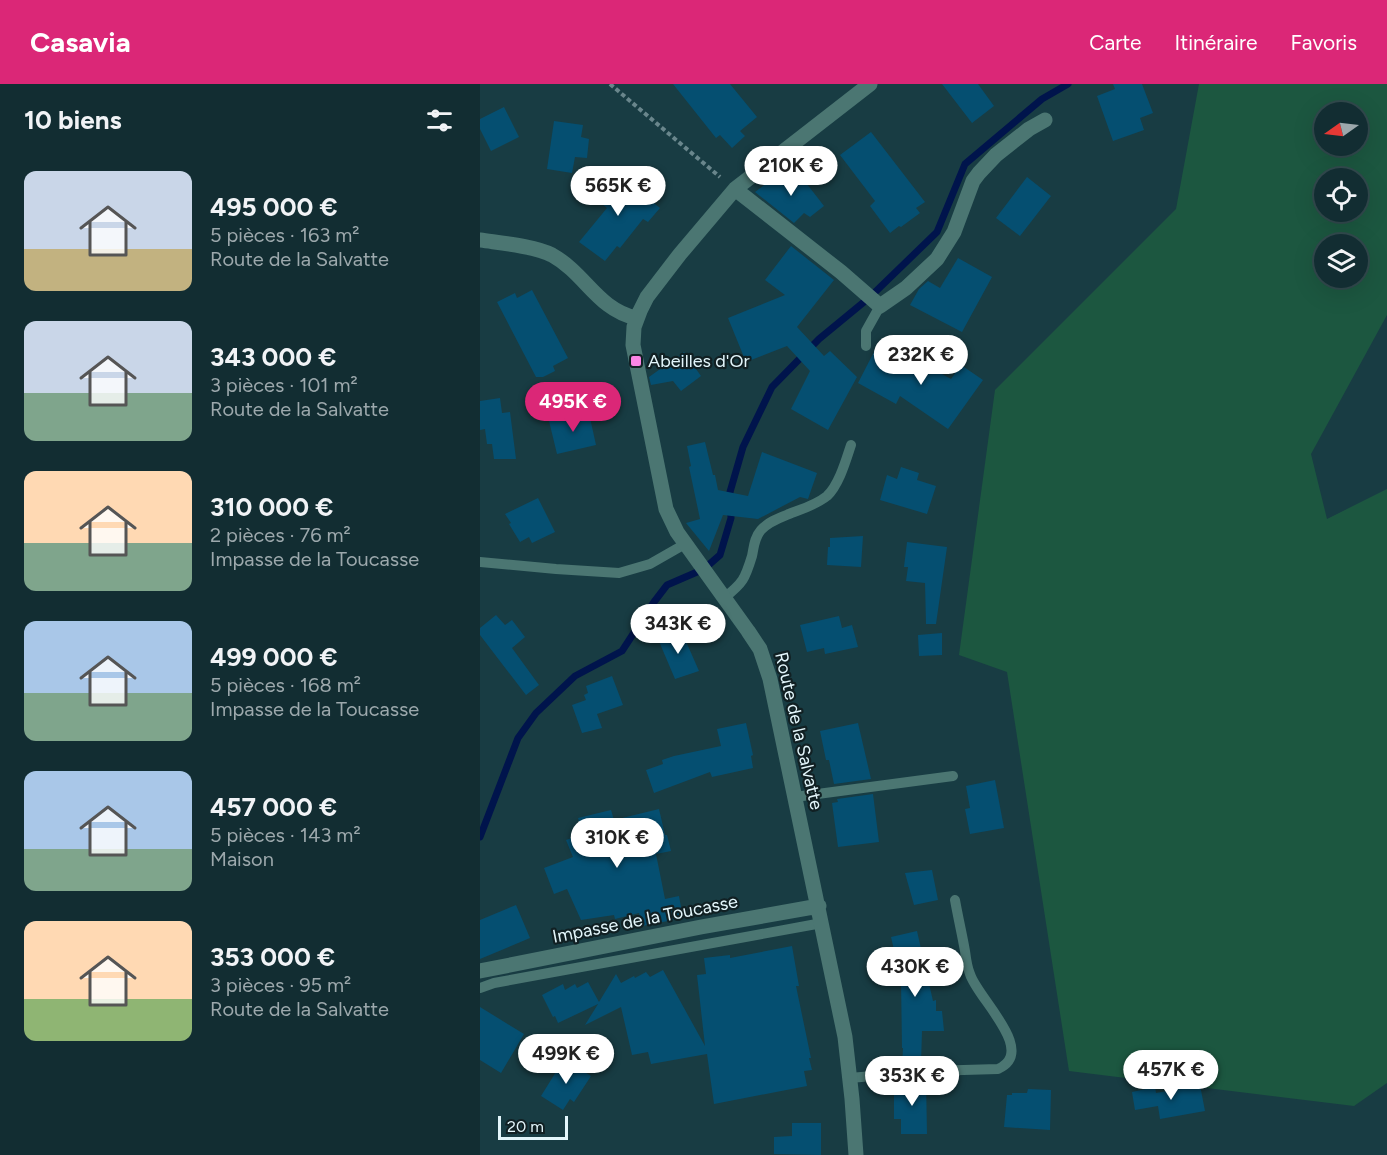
<!DOCTYPE html>
<html lang="fr">
<head>
<meta charset="utf-8">
<style>
	body { margin:0; font-family:Figtree,sans-serif; background:#1f393e; color:#f1f3f6; height:100vh; display:flex; flex-direction:column; font-size:22px; white-space:nowrap }
	* { box-sizing:border-box; margin:0 }
	p { font-size:20px; color:#9ca8ac }
	.icon { flex:none; width:33px; height:33px; fill:none; stroke:currentColor; stroke-width:2; stroke-linecap:round; stroke-linejoin:round }
	.map { position:relative; flex:1; overflow:hidden }
	.sheet { display:flex; flex-direction:column; background:#122d32; width:480px }
	.sheet>* { flex:none }
	.needle { width:39px; rotate:256deg }
	.controls { position:absolute; left:834px; top:18px; display:grid; gap:12px }
	.controls a { display:grid; place-items:center; width:54px; height:54px; border-radius:50%; background:#122d32; box-shadow:0 6px 24px #0002,0 0 0 2px #31494d; font-size:30px }
	.scale { position:absolute; left:18px; bottom:15px; width:70px; box-sizing:border-box; padding-left:6px; border:3px solid #e3f6fb; border-top:0; font-size:16px; line-height:21px; white-space:nowrap; color:#e3f6fb; -webkit-text-stroke:4px #112023; paint-order:stroke }
	.price { position:absolute; translate:-50% -51px; padding:0 14px; border-radius:21px; background:#fff; color:#222; font-size:20px; line-height:39px; filter:drop-shadow(0 2px 3px #0008) }
	.price::after { content:''; position:absolute; left:50%; top:36px; width:18px; height:14px; margin-left:-9px; background:inherit; clip-path:polygon(0 0,100% 0,50% 100%) }
	.price.current { background:#db2777; color:#fff }
	ul { padding:0; list-style:none }
	li { display:flex; align-items:center; gap:18px; height:150px; padding:0 24px }
	li span { display:grid; place-items:center; flex:none; width:168px; height:120px; border-radius:12px; color:#555 }
	li>.icon { margin-inline-start:auto }
	span .icon { width:72px; height:72px; fill:#fffc; stroke-width:1 }
	li b { font-size:26px }
	h2 { display:flex; justify-content:space-between; align-items:center; height:72px; padding:0 24px; font-size:26px }
	header { display:flex; align-items:center; gap:36px; box-sizing:border-box; height:84px; padding:0 30px; background:#db2777; color:#fff }
	header strong { font-size:28px }
	nav { display:flex; gap:33px; margin-inline-start:auto; font-size:21px }
	main { display:flex; flex:1; min-height:0 }
	.map>svg:first-child { display:block }
</style>
</head>
<body>
<header>
<strong>Casavia</strong>
<nav><a>Carte</a><a>Itinéraire</a><a>Favoris</a></nav>
</header>
<main>
<section class="sheet">
<h2>10 biens<svg class="icon" aria-label="filters" viewBox="0 0 24 24"><path d="M4 7h16M4 17h16"/><circle cx="9" cy="7" r="2"/><circle cx="15" cy="17" r="2"/></svg></h2>
<ul>
<li><span style="background:linear-gradient(#c9d6e8 65%,#c2b280 0)"><svg class="icon" aria-label="home" viewBox="0 0 24 24"><path d="M3 11l9-7 9 7M6 9v11h12V9"/></svg></span><div><b>495 000 €</b><p>5 pièces · 163 m²</p><p>Route de la Salvatte</p></div></li>
<li><span style="background:linear-gradient(#c9d6e8 60%,#7fa58c 0)"><svg class="icon" aria-label="home" viewBox="0 0 24 24"><path d="M3 11l9-7 9 7M6 9v11h12V9"/></svg></span><div><b>343 000 €</b><p>3 pièces · 101 m²</p><p>Route de la Salvatte</p></div></li>
<li><span style="background:linear-gradient(#ffd9b3 60%,#7fa58c 0)"><svg class="icon" aria-label="home" viewBox="0 0 24 24"><path d="M3 11l9-7 9 7M6 9v11h12V9"/></svg></span><div><b>310 000 €</b><p>2 pièces · 76 m²</p><p>Impasse de la Toucasse</p></div></li>
<li><span style="background:linear-gradient(#a9c7e8 60%,#7fa58c 0)"><svg class="icon" aria-label="home" viewBox="0 0 24 24"><path d="M3 11l9-7 9 7M6 9v11h12V9"/></svg></span><div><b>499 000 €</b><p>5 pièces · 168 m²</p><p>Impasse de la Toucasse</p></div></li>
<li><span style="background:linear-gradient(#a9c7e8 65%,#7fa58c 0)"><svg class="icon" aria-label="home" viewBox="0 0 24 24"><path d="M3 11l9-7 9 7M6 9v11h12V9"/></svg></span><div><b>457 000 €</b><p>5 pièces · 143 m²</p><p>Maison</p></div></li>
<li><span style="background:linear-gradient(#ffd9b3 65%,#8fb573 0)"><svg class="icon" aria-label="home" viewBox="0 0 24 24"><path d="M3 11l9-7 9 7M6 9v11h12V9"/></svg></span><div><b>353 000 €</b><p>3 pièces · 95 m²</p><p>Route de la Salvatte</p></div></li>
</ul>
</section>
<div class="map">
<svg width="907" height="1071" viewBox="0 0 907 1071">
	<rect width="100%" height="100%" fill="#183c43"/>
	<!-- green -->
	<path fill="#1c5740" fill-rule="evenodd" d="M 719,0 L 907,0 L 907,231 L 831,370 L 847,435 L 907,405 L 907,999 L 874,1022 L 589,987 L 527,588 L 479,571 L 515,306 L 696,125 ZM 844,28 L 878,28 L 878,62 L 844,62 ZM 844,94 L 878,94 L 878,128 L 844,128 ZM 844,160 L 878,160 L 878,194 L 844,194 Z"/>
	<g fill="none" stroke-linecap="round" stroke-linejoin="round">
		<!-- stream -->
		<path stroke="#00144c" stroke-width="7" d="M 0,753 L 38,654 L 56,629 L 95,592 L 142,567 L 174,518 L 187,501 L 224,485 L 240,471 L 251,434 L 250,408 L 263,363 L 292,303 L 339,255 L 390,213 L 457,148 L 485,80 L 562,15 L 588,0"/>
	</g>
	<!-- building -->
	<path fill="#054f71" d="M 193,0 L 250,0 L 277,33 L 260,47 L 265,52 L 252,64 L 240,51 L 236,54 Z
		M 462,0 L 498,0 L 514,22 L 492,39 Z
		M 633,0 L 662,0 L 673,29 L 660,34 L 664,46 L 633,57 L 617,12 L 635,5 Z
		M 24,23 L 39,53 L 11,67 L 0,45 L 0,35 Z
		M 74,37 L 103,41 L 101,53 L 109,55 L 107,74 L 95,73 L 92,89 L 67,85 Z
		M 391,48 L 445,118 L 436,124 L 440,129 L 421,143 L 419,142 L 410,149 L 390,122 L 395,117 L 360,71 Z
		M 303,91 L 307,95 L 312,92 L 315,95 L 320,91 L 344,122 L 330,133 L 324,129 L 314,139 L 275,108 L 295,93 L 297,95 Z
		M 133,92 L 141,92 L 180,124 L 168,138 L 163,135 L 140,164 L 137,162 L 125,177 L 99,158 L 127,124 L 116,115 Z
		M 547,93 L 571,112 L 540,152 L 516,134 Z
		M 311,162 L 354,196 L 317,243 L 344,272 L 350,267 L 377,293 L 348,346 L 311,325 L 330,287 L 307,262 L 266,278 L 248,234 L 305,211 L 285,196 Z
		M 478,174 L 512,193 L 482,248 L 430,221 L 439,205 L 448,197 L 460,204 Z
		M 52,206 L 88,274 L 73,282 L 75,287 L 63,293 L 56,293 L 17,218 L 35,209 L 37,214 Z
		M 396,264 L 429,282 L 433,274 L 471,295 L 481,281 L 503,296 L 468,345 L 420,312 L 416,320 L 378,299 Z
		M 204,268 L 221,292 L 201,307 L 193,297 L 171,301 L 169,293 Z
		M 20,314 L 22,329 L 30,328 L 36,375 L 14,375 L 12,360 L 7,360 L 5,345 L 0,346 L 0,317 Z
		M 109,329 L 116,361 L 77,370 L 69,337 Z
		M 225,358 L 233,391 L 235,391 L 238,406 L 268,412 L 282,368 L 337,389 L 328,415 L 320,413 L 278,435 L 243,431 L 229,467 L 206,439 L 220,435 L 209,383 L 211,382 L 207,362 Z
		M 421,383 L 439,389 L 437,396 L 456,402 L 447,430 L 400,416 L 407,391 L 417,395 Z
		M 58,414 L 75,448 L 52,459 L 49,453 L 40,458 L 29,440 L 31,439 L 25,430 Z
		M 383,452 L 381,483 L 347,481 L 348,463 L 350,463 L 350,454 Z
		M 427,458 L 467,463 L 456,540 L 446,540 L 445,499 L 426,497 L 428,483 L 424,483 Z
		M 16,531 L 25,541 L 32,536 L 45,553 L 32,564 L 59,601 L 46,611 L 0,551 L 0,544 Z
		M 359,532 L 362,544 L 372,541 L 378,563 L 345,570 L 344,564 L 327,568 L 320,541 Z
		M 201,546 L 219,587 L 195,595 L 178,555 Z
		M 462,549 L 462,571 L 439,572 L 438,551 Z
		M 132,592 L 143,621 L 117,630 L 122,644 L 102,649 L 92,621 L 106,616 L 104,611 L 108,609 L 106,602 Z
		M 266,639 L 273,671 L 271,672 L 273,684 L 232,693 L 230,688 L 174,709 L 166,686 L 183,680 L 182,676 L 194,672 L 241,662 L 237,645 Z
		M 378,639 L 391,695 L 354,700 L 349,676 L 346,676 L 340,647 Z
		M 515,696 L 524,744 L 490,750 L 485,725 L 490,724 L 486,702 Z
		M 393,710 L 399,758 L 358,763 L 352,719 L 358,718 L 357,715 Z
		M 179,725 L 185,751 L 187,751 L 191,767 L 176,770 L 185,815 L 199,812 L 203,834 L 162,842 L 159,829 L 135,835 L 134,831 L 101,836 L 87,805 L 74,810 L 64,784 L 93,773 L 86,756 L 103,750 L 98,734 L 131,726 L 134,736 Z
		M 452,786 L 458,816 L 434,821 L 425,789 Z
		M 36,821 L 50,854 L 0,875 L 0,836 Z
		M 437,847 L 453,917 L 456,916 L 456,927 L 462,927 L 464,947 L 442,947 L 441,980 L 422,982 L 423,964 L 422,964 L 421,896 L 411,853 Z
		M 312,862 L 319,902 L 316,902 L 331,974 L 329,974 L 332,986 L 324,987 L 327,1002 L 234,1020 L 227,970 L 171,980 L 168,968 L 152,971 L 141,923 L 105,941 L 118,920 L 78,939 L 75,932 L 73,933 L 62,911 L 83,900 L 85,906 L 95,900 L 97,904 L 108,898 L 119,918 L 136,890 L 141,899 L 154,892 L 155,894 L 166,888 L 170,893 L 183,886 L 225,962 L 217,891 L 226,890 L 224,874 L 250,871 L 250,874 Z
		M 0,923 L 44,950 L 21,989 L 0,976 Z
		M 84,975 L 111,992 L 94,1018 L 90,1015 L 83,1026 L 61,1012 Z
		M 446,995 L 447,1050 L 421,1050 L 421,1035 L 414,1035 L 414,1004 L 421,1004 L 421,997 Z
		M 720,1001 L 725,1027 L 680,1035 L 678,1022 L 655,1026 L 652,1008 L 675,1003 L 676,1009 Z
		M 548,1005 L 571,1006 L 570,1046 L 524,1043 L 527,1011 L 532,1011 L 532,1009 L 547,1009 Z
		M 312,1039 L 341,1039 L 341,1071 L 294,1070 L 294,1053 L 312,1052 Z"/>
	<g fill="none" stroke-linecap="round" stroke-linejoin="round">
		<!-- path -->
		<path stroke="#69868c" stroke-width="4" stroke-dasharray="4.5 3" stroke-linecap="butt" d="M 130,0 L 240,93"/>
		<!-- service -->
		<path stroke="#4b7672" stroke-width="10" d="M 386,262 L 386,247 L 400,222
			M 0,478 L 76,485 L 139,489 L 170,480 L 205,460
			M 244,514 C 263,499 265,495 272,472 C 274,463 274,454 281,446 C 288,438 299,434 309,430 C 322,425 336,421 347,412 C 359,401 366,376 371,361
			M 315,713 L 473,692
			M 0,904 L 14,899 L 342,839
			M 370,994 L 449,987 L 518,985 C 558,967 497,914 490,890 C 487,883 486,875 485,867 C 482,850 478,833 475,816"/>
		<!-- minor -->
		<path stroke="#4b7672" stroke-width="15" d="M 255,105 L 361,188 L 400,222 L 426,204 L 457,175 L 474,148 L 493,97 L 499,89 L 516,71 L 549,45 L 565,36
			M 0,156 C 20,159 55,162 72,171 C 106,190 117,225 156,234
			M 0,887 L 221,843 L 339,822
			M 376,1071 L 372,1015 L 365,953 L 290,595 L 280,565 L 268,547 L 197,448 L 186,425 L 153,261 L 154,243 L 160,227 L 167,213 L 200,170 L 255,105 L 390,0"/>
	</g>
	<!-- markers -->
	<rect fill="#fb86e5" stroke="#112023" stroke-width="2" x="150" y="271" width="12" height="12" rx="3"/>
	<g text-anchor="middle" dominant-baseline="central" stroke-width="4.5" stroke-linejoin="round" paint-order="stroke">
		<!-- poi labels -->
		<g font-size="18" fill="#e3f6fb" stroke="#112023" text-anchor="start">
			<text x="168" y="277">Abeilles d'Or</text>
		</g>
		<!-- street labels -->
		<g font-size="18" fill="#e3f6fb" stroke="#112023">
			<text transform="translate(319 647) rotate(77)">Route de la Salvatte</text>
			<text transform="translate(165 835) rotate(-11)">Impasse de la Toucasse</text>
		</g>
	</g>
</svg>
<div class="controls">
<a><svg class="needle" viewBox="-14 -14 28 28"><path d="M0-13l5 13h-10z" fill="#e53935"/><path d="M0 13l5-13h-10z" fill="#9ca8ac"/></svg></a>
<a><svg class="icon" aria-label="locate" viewBox="0 0 24 24"><circle cx="12" cy="12" r="6"/><path d="M12 2v4M12 18v4M2 12h4M18 12h4"/></svg></a>
<a><svg class="icon" aria-label="layers" viewBox="0 0 24 24"><path d="M12 4l9 5-9 5-9-5zM3 14l9 5 9-5"/></svg></a>
</div>
<div class="scale">20 m</div>
<b class="price" style="left:311px;top:113px">210K €</b>
<b class="price" style="left:138px;top:133px">565K €</b>
<b class="price" style="left:441px;top:302px">232K €</b>
<b class="price current" style="left:93px;top:349px">495K €</b>
<b class="price" style="left:198px;top:571px">343K €</b>
<b class="price" style="left:137px;top:785px">310K €</b>
<b class="price" style="left:435px;top:914px">430K €</b>
<b class="price" style="left:86px;top:1001px">499K €</b>
<b class="price" style="left:691px;top:1017px">457K €</b>
<b class="price" style="left:432px;top:1023px">353K €</b>
</div>
</main>
</body>
</html>
